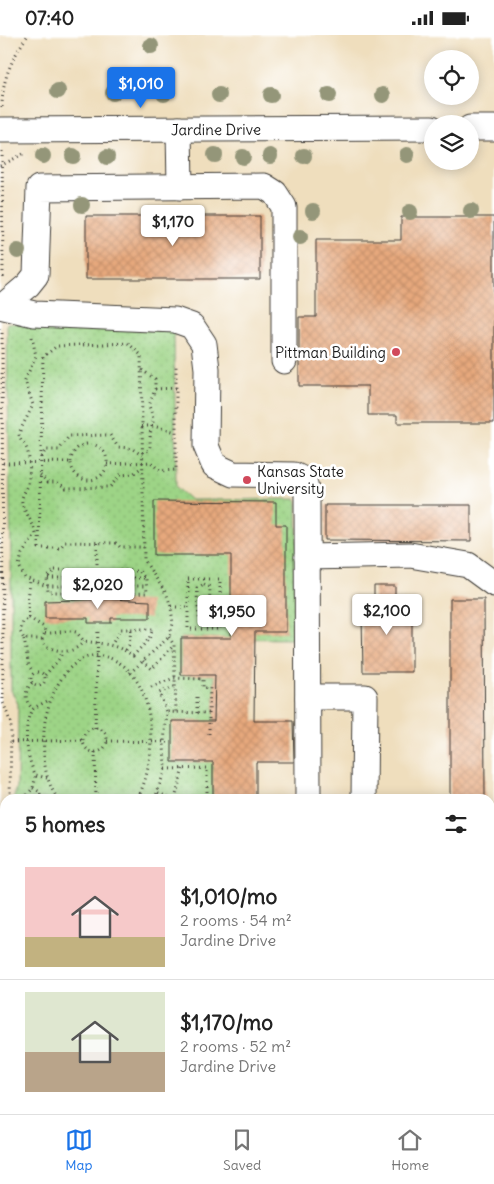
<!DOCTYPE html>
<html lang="en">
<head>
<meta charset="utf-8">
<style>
	body { margin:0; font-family:Delius,sans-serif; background:#f6f6f6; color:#222; height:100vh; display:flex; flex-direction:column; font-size:19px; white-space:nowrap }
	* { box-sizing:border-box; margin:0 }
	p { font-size:16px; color:#767676 }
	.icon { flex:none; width:28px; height:28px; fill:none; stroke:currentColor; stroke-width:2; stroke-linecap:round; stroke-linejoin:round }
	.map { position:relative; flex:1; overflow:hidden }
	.side { position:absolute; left:0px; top:759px; width:495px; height:321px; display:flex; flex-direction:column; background:#fff; border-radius:15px 15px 0 0; box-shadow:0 2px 12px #0003 }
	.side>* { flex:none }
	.fabs { position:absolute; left:424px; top:15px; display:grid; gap:10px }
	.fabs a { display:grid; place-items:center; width:55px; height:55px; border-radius:50%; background:#fff; box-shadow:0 2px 12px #0003; font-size:25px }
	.price { position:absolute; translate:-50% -42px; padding:0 11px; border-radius:5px; background:#fff; color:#222; font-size:16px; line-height:32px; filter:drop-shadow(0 1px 2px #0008) }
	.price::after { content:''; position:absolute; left:50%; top:30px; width:15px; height:11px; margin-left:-8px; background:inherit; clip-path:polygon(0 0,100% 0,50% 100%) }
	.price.on { background:#1a73e8; color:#fff }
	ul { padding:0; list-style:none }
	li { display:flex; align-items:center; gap:15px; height:125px; padding:0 25px }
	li+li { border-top:1px solid #e0e0e0 }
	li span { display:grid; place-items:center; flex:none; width:140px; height:100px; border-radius:0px; color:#555 }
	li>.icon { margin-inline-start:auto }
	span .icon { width:60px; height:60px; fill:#fffc; stroke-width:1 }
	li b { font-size:21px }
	h2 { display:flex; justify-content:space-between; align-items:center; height:60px; padding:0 25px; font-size:21px }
	.status { display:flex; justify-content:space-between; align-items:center; height:35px; padding:0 25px; background:#fff; direction:ltr }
	.status svg { height:14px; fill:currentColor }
	.menu { display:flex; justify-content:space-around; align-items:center; height:70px; border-top:1px solid #e0e0e0; background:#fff; font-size:14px; color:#767676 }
	.menu a { display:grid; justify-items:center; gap:2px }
	.menu .on { color:#1a73e8 }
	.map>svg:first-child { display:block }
</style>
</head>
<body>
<div class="status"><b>07:40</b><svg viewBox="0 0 49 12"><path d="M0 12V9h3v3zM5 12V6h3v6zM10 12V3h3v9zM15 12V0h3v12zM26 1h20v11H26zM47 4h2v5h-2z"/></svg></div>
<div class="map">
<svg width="494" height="1079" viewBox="0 0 494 1079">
	<defs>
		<pattern id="garden-dots" width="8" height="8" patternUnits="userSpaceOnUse" patternTransform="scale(1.25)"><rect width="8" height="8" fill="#9dd486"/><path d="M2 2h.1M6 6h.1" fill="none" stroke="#87b573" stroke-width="1.8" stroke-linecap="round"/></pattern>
		<pattern id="building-cross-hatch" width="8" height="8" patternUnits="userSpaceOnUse" patternTransform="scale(1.25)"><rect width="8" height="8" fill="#e6a87d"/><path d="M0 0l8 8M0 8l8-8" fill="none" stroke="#c5906b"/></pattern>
	</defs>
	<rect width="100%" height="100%" fill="#fff"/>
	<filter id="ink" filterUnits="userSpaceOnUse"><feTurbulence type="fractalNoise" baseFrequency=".02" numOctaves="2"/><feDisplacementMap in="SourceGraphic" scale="10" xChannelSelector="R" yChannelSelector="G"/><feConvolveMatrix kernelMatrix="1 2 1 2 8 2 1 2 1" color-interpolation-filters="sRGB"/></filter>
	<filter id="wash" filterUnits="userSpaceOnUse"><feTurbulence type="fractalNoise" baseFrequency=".0096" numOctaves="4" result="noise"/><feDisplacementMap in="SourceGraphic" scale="20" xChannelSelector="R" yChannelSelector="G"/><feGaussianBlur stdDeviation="1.12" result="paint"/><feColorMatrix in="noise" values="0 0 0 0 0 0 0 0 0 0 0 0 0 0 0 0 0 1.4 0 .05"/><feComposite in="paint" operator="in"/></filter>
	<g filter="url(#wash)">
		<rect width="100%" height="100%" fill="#efdebd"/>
		<!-- garden -->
		<path fill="url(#garden-dots)" stroke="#5c7851" d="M 7,288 L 174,296 L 176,452 L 191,465 L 297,464 L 298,604 L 181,603 L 181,640 L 215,640 L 214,701 L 202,701 L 202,686 L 173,686 L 172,727 L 202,727 L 213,713 L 213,764 L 13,764 L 17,753 L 18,669 L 11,655 L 11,528 Z"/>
		<g id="blocks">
			<!-- building -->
			<path fill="url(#building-cross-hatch)" d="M 86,181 L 260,181 L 260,244 L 86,244 Z
				M 401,182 L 494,182 L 494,388 L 397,388 L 397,380 L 368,380 L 368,351 L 299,351 L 299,282 L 316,282 L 316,205 L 401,205 Z
				M 154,466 L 276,467 L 276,490 L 286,490 L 286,597 L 255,597 L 254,686 L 293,686 L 294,727 L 256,727 L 256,764 L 213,764 L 213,727 L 172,727 L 172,686 L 214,686 L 215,640 L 181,640 L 181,603 L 231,603 L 231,520 L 154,520 Z
				M 325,470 L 471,470 L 471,506 L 325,505 Z
				M 374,551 L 395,551 L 395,581 L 412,581 L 412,637 L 363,637 L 362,580 L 374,580 Z
				M 110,564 L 150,566 L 150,583 L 111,583 L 111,588 L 88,588 L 88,583 L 45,583 L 45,566 Z
				M 450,564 L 484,564 L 485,764 L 450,764 Z"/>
		</g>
	</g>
	<g filter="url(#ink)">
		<use href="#blocks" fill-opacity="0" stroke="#3c3934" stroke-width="1"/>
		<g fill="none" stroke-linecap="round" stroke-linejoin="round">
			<defs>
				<g id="minor">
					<path d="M 470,93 L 494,93"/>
					<path d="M 179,94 L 180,152"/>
					<path id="s1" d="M 0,95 L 432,93"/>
					<path d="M 0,271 L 34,279 L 175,285 L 192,291 L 204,309 L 207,334 L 206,411 L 214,430 L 233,439 L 294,440 L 304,445 L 307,460 L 308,764"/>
					<path d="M 3,271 L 28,250 L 36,240 L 39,153 L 264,151 L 275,158 L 284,172 L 284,326"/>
					<path d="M 307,522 L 410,520 L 468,530 L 494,549"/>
					<path d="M 308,662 L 365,662 L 364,764"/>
					<path d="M 490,792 L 494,786"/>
					<path d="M 490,967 L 494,967"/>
					<path d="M 449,1075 L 451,1079"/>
				</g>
			</defs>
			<!-- minor casing -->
			<use href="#minor" stroke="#3c3934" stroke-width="27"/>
			<!-- path -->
			<path stroke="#3c3934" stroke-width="3" stroke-dasharray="1 4" stroke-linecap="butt" d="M 2,72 C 2,44 12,23 28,0
				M 2,116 L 3,242
				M 0,131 L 25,118
				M 2,293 L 3,667 L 11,689 L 10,764
				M 32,302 L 36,321 L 25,345 L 33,370 L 19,398 C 19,407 27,410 28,418 C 30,427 30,440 28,449 C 27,455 21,460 22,467 C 23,477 33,485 36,499 L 22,519 L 19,531 L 25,543 L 47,551 L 147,551
				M 142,335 L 155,344 L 155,354 L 149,371 C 157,392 151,385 150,403 C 150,408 151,410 149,415 L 142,418
				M 155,354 L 176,353
				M 142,391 L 153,391 L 176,397
				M71 427a18 18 0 1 1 36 0a18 18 0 1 1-36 0Z
				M 41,422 L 46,415 L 59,415 L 69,401 L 110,400 L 118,412 L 131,413 L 142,420
				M 3,428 L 70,427
				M 107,429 L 151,427 L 160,436 L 176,435 L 176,331
				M 40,440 L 48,447 L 57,447 L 66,453 L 110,452 L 120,440 L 133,439 L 142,432
				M 97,508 L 97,552
				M 55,535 L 139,536 L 146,544 L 147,558 L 120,559 L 97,554 L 86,557 L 48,557 L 47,543 Z
				M 48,543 L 144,543
				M 188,544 L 220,544 L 220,594 L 188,594 Z
				M 204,549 L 210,552 L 209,583 L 205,586 L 200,585 C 198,581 197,559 197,553 Z
				M 171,572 L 188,572
				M 29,583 L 44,592 L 45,598 L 42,604 L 24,604 L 20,596 L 23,587 Z
				M 29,583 L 28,567 L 30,545
				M 45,598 C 57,599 65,594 76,597 L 84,606 C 103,609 117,609 133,621 L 149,604 L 153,594 L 121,594 L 112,609
				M 169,602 L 174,610 L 176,677
				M 24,604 L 29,631 L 33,637
				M 42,604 L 45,611 C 60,617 73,620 84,606
				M 126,615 L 129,610 L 131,595
				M 143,626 L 152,634 L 174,610
				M31 644a7 7 0 1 1 14 0a7 7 0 1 1-14 0Z
				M 130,638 L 169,602 L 173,589 L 171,572 L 167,560 L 144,525 L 141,320 L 128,308 L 57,311 L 43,322 L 39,513 L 60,513 L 65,507 L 116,508 L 120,512 L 144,512
				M 45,640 C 51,633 59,626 62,618
				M 32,648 C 24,656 24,666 33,674
				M 151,652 L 174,643 L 203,644 L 203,653 L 210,653 L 209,678 L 167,677
				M 197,662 L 197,678
				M 209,678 L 209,701
				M83 705a12 12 0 1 1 24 0a12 12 0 1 1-24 0Z
				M 95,693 L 98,593
				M 107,706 L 172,707
				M 11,707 L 83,705
				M 95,717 L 96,764
				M 165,734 L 207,733 L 207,764
				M 47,743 L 36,740 C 27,727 22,690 32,675 C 36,671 44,668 49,665
				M 33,753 L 40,757 L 40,764
				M 158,758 L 173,764
				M 24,764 L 33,753 L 36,740
				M 58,764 C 43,743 43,719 44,695 C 46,663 71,606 112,624 C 159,644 158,727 137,764
				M 155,764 L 165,734 L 164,707 L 167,677 L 159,658 L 174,652
				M 175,764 L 183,733
				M 3,1079 L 5,788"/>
			<!-- minor -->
			<use href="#minor" stroke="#fff" stroke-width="25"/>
		</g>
		<!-- trees -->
		<g fill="#949679">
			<circle cx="151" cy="11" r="8"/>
			<circle cx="58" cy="56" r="8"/>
			<circle cx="113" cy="58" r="8"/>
			<circle cx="164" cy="59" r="8"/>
			<circle cx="219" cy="60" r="8"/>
			<circle cx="271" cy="60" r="8"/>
			<circle cx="329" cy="60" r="8"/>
			<circle cx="383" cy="60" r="8"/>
			<circle cx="215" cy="120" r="8"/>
			<circle cx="407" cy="120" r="8"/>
			<circle cx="43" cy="121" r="8"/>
			<circle cx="73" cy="121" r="8"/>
			<circle cx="270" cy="121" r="8"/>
			<circle cx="304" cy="121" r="8"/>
			<circle cx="107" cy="122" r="8"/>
			<circle cx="243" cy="122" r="8"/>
			<circle cx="82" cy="170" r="8"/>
			<circle cx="313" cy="176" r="8"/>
			<circle cx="471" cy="176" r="8"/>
			<circle cx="410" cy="177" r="8"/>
			<circle cx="300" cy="202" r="8"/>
			<circle cx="18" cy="216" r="8"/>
		</g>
	</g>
	<!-- markers -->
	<g fill="#d1495b" stroke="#fff" stroke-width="2">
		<circle cx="396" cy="317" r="5"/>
		<circle cx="247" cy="445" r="5"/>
	</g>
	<g text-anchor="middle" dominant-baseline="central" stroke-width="5" stroke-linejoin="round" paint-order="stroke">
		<!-- street labels -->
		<g font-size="15" fill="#1c1c1c" stroke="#fff">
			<text stroke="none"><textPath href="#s1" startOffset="216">Jardine Drive</textPath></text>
		</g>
		<!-- poi labels -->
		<g font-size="15" fill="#1c1c1c" stroke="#fff" text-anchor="end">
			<text x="386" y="317">Pittman Building</text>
			<text x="257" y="436" text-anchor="start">Kansas State<tspan x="257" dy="17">University</tspan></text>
		</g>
	</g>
</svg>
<div class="fabs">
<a><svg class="icon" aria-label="locate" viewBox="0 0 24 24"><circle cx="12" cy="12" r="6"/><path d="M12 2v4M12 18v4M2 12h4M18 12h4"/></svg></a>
<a><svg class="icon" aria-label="layers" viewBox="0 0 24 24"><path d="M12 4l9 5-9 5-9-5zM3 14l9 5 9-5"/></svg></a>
</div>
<b class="price on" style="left:141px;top:74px">$1,010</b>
<b class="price" style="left:173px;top:212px">$1,170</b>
<b class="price" style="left:98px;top:575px">$2,020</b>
<b class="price" style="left:387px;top:601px">$2,100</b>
<b class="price" style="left:232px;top:602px">$1,950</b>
<section class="side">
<h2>5 homes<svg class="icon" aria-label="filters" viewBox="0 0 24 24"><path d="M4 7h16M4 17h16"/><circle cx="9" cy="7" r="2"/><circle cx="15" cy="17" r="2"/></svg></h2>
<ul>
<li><span style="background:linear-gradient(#f6c9c9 70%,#c2b280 0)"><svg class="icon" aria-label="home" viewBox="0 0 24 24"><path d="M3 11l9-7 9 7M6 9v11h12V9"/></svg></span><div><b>$1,010/mo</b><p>2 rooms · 54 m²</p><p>Jardine Drive</p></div></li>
<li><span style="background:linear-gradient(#dfe7d0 60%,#b9a48a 0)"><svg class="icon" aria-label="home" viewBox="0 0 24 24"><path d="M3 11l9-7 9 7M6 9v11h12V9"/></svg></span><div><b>$1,170/mo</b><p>2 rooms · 52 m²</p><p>Jardine Drive</p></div></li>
</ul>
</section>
</div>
<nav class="menu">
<a class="on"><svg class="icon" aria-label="map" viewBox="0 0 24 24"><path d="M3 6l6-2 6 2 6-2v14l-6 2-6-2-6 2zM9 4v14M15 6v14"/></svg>Map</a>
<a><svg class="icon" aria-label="saved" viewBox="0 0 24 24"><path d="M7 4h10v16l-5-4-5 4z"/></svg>Saved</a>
<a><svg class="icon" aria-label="home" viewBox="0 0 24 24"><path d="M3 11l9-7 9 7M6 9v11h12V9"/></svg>Home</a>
</nav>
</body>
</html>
